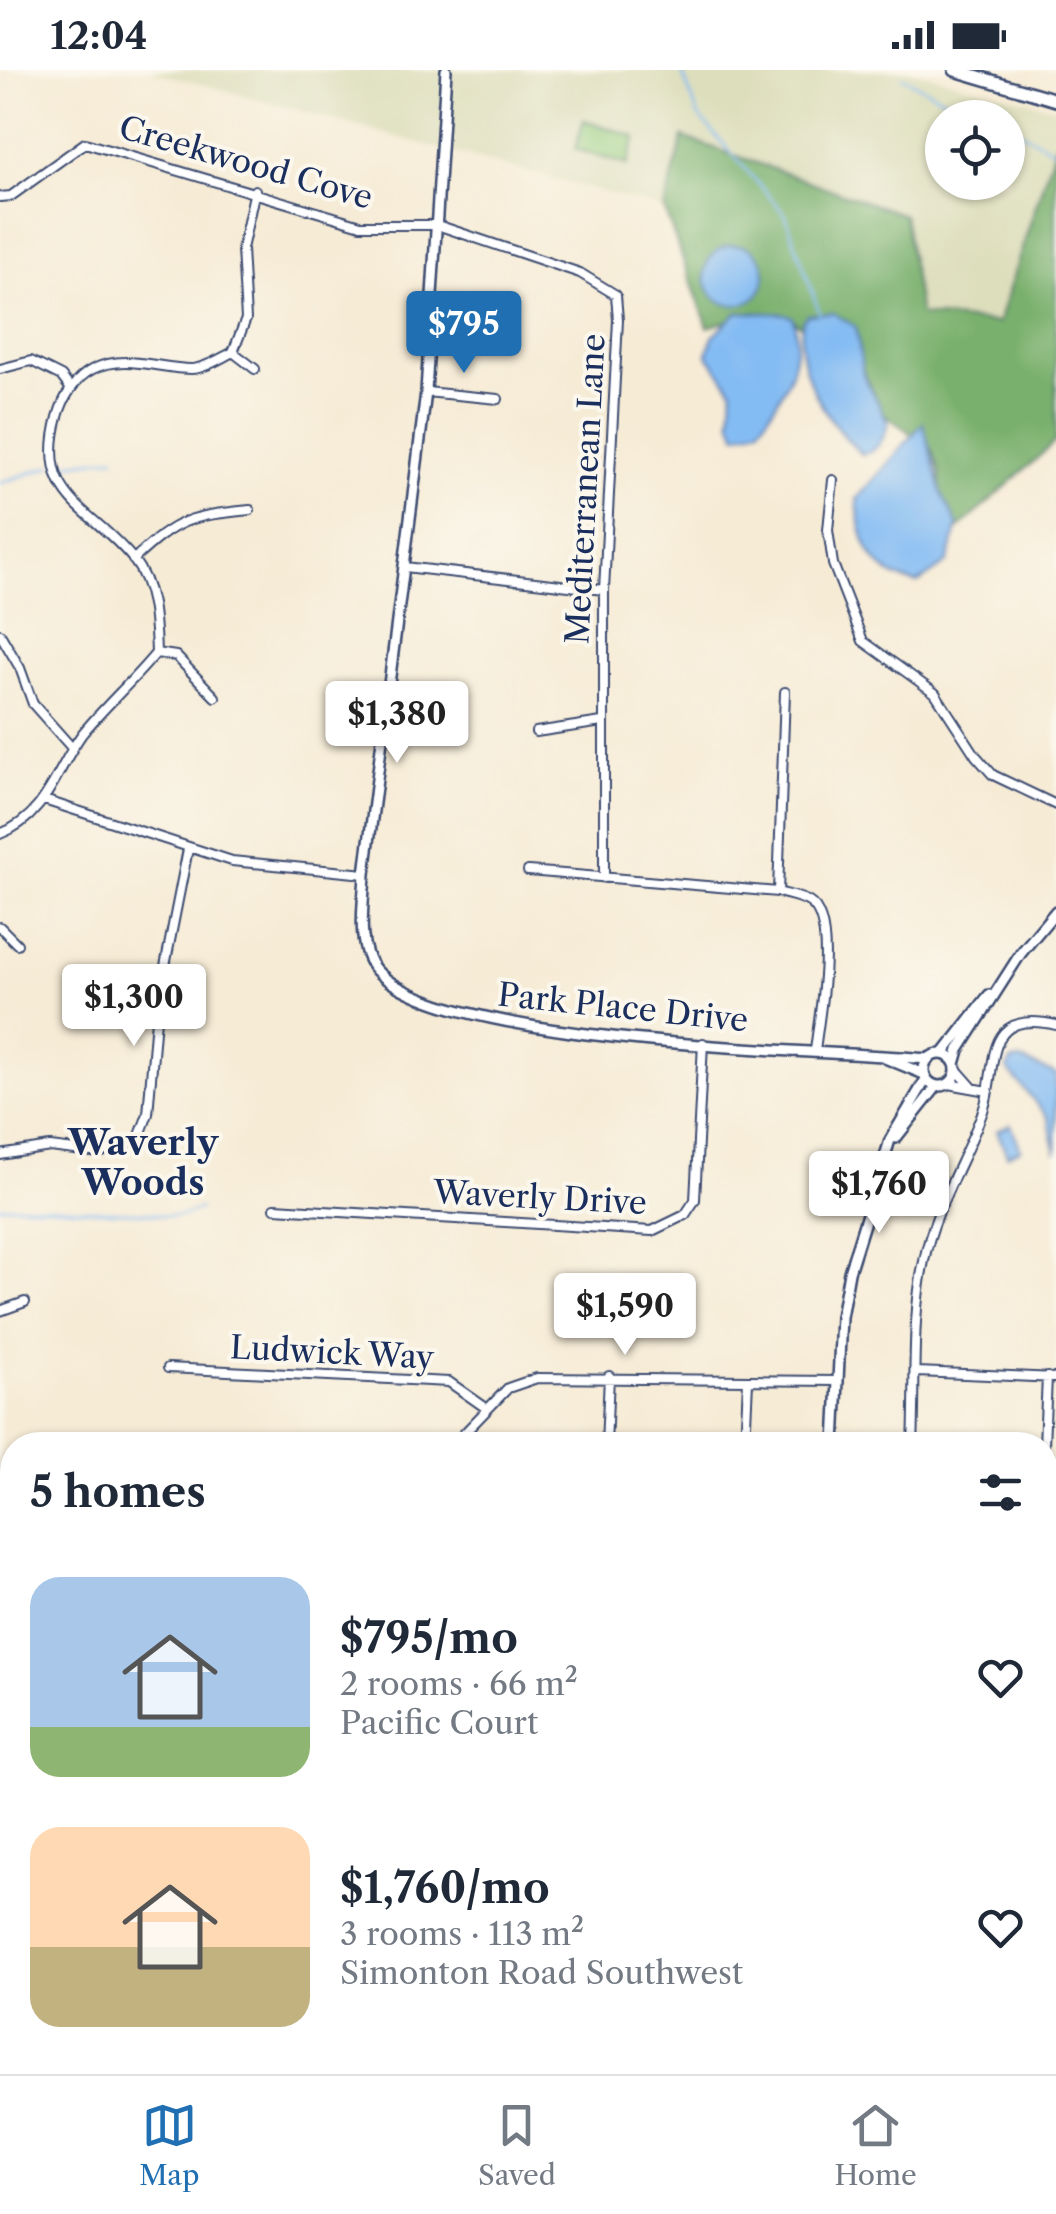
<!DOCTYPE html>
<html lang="en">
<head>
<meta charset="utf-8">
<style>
	body { margin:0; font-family:"Libre Caslon Text",serif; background:#f6f6f7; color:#1f2937; height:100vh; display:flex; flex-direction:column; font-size:38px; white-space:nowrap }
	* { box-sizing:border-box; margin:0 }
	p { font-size:32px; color:#747a83 }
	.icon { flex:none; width:55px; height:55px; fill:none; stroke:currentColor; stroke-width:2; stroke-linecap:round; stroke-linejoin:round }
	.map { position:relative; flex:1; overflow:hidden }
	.drawer { position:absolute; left:0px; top:1362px; width:1058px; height:642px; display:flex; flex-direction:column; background:#fff; border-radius:40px 40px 0 0; box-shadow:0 2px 8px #0004 }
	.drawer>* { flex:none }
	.buttons { position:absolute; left:925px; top:30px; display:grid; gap:20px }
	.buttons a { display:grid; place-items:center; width:100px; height:100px; border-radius:50%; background:#fff; box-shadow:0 2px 8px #0004; font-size:50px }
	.price { position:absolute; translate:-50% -85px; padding:0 22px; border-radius:10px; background:#fff; color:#222; font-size:32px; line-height:65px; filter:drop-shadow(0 2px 5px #0008) }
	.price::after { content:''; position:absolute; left:50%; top:60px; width:30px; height:22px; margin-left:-15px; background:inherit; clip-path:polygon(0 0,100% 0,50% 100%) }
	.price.on { background:#1f6fb2; color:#fff }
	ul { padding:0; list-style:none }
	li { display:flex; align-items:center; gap:30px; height:250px; padding:0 30px }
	li span { display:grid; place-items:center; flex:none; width:280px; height:200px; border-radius:30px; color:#555 }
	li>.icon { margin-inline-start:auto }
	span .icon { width:120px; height:120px; fill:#fffc; stroke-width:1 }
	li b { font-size:42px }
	h2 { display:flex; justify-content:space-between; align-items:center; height:120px; padding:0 30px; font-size:42px }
	.status { display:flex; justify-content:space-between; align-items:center; height:70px; padding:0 50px; background:#fff; direction:ltr }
	.status svg { height:28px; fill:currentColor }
	.menu { display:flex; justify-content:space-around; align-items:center; height:140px; border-top:2px solid #e0e1e3; background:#fff; font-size:28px; color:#747a83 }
	.menu a { display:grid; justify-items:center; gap:5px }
	.menu .on { color:#1f6fb2 }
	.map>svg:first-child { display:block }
</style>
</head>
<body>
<div class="status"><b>12:04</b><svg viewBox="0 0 49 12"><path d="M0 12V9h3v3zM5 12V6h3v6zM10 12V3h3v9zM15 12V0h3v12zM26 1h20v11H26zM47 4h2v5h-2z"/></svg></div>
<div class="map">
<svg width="1056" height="2004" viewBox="0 0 1056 2004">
	<rect width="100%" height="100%" fill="#fbf7ec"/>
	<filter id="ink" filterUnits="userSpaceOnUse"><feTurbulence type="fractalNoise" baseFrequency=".01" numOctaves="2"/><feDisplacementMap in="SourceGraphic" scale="20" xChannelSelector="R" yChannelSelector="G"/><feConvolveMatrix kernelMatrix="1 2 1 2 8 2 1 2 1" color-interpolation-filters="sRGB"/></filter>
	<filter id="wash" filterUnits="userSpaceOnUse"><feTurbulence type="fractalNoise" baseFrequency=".0048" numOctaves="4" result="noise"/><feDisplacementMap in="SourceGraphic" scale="40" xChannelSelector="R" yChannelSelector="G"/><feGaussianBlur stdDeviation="2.25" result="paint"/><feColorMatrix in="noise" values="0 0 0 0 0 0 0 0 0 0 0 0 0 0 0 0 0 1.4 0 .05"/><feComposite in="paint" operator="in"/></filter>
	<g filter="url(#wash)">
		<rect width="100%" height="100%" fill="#f6ebd5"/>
		<!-- built -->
		<path fill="#dddebc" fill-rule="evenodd" d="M 148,0 L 910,0 L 1056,38 L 1056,73 L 999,253 L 920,245 L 904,145 L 684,67 L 664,139 ZM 942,48 L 1008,48 L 1008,112 L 942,112 Z
			M 644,1992 L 998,1992 L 999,2004 L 571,2004 Z"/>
		<!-- green -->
		<path fill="#97cd7e" stroke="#597e6e" stroke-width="2.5" d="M 584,50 L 636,67 L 627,95 L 575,79 Z"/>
		<!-- forest -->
		<path fill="#79b06d" stroke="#4a7066" stroke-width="2.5" d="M 683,67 L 904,145 L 920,245 L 998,253 L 1056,73 L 1056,371 L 941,475 L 940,403 L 932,379 L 883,343 L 862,299 L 791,249 L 753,243 L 708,257 L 664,139 Z
			M 0,1508 L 12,1510 L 12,1718 L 0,1704 Z
			M 1045,1540 L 1056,1540 L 1056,1585 L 1045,1580 Z"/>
		<!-- water -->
		<path fill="#83bbf3" stroke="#4f75a8" stroke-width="2.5" d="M705 205a30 30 0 1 1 60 0a30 30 0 1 1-60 0Z
			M 738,242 L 785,244 L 792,247 C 807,286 782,328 759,358 L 737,365 L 731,350 L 733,320 L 707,284 L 713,266 Z
			M 833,243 L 856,257 L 863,304 L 888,352 C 885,368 878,382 861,384 C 827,350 792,301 803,250 L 808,245 Z
			M 923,353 L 942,424 L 958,456 L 947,493 L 918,513 C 871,506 860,470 857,429 Z
			M 1021,990 L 1056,1004 L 1056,1083 L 1048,1047 L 1007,999 L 1011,991 Z
			M 1011,1055 L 1021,1079 L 1007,1085 L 997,1061 Z"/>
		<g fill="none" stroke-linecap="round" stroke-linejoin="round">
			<!-- stream -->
			<path stroke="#83bbf3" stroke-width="2.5" d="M 681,0 L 698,45 L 785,144 L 820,244
				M 902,7 L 955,34
				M 968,34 L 993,48
				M 1008,55 L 1056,81
				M 59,395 L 115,387
				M 0,413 L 51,396
				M 0,1136 C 44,1133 89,1142 133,1142 C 159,1142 174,1154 200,1138
				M 0,1630 L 12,1639"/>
		</g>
	</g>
	<g filter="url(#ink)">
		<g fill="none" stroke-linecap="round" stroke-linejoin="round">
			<defs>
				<path id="minor" d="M 0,127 L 11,126 L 85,73 L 361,155 L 437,155 L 580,203 L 616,225 L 618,250 L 604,520 L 604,808
					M 233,282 L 255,299
					M 0,299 L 31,291 L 61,306 L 71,319
					M 426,322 L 498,329
					M 833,410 L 828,460 L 833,494 L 863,571 L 935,623 L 976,686 L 993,705 L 1056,735
					M 133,490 C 178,448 190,446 250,440
					M 405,497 L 604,520
					M 0,564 L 20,598 L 33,634 L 72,678
					M 156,583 L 176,586 L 215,627
					M 536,662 L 602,652
					M 44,730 L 232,791 L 365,804
					M 0,764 C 47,746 56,700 82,664 C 104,637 133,611 156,583 C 155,551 154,516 133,489 C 90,436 36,429 58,347 C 63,328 75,308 93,299 C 125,283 159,299 191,299 C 204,299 221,288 233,282 L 246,249 L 242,179 L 255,120
					M 528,801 L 778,822 C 788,825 801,827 809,832 C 839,850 818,950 815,981
					M 778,822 L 785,622
					M 0,857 L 17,874
					M 69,905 C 96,924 125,931 157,937
					M 957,1000 L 972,1017
					M 949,1014 L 988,1021
					M 0,1085 L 50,1077 L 100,1083 L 139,1068 L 148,1044 L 157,937 L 188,779
					M 275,1138 L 652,1161 L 685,1145 L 695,1130 L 703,973
					M 0,1241 L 25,1232
					M 168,1298 L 449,1312 L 486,1338
					M 917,1302 L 1056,1308
					M 453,1375 L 508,1318 L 537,1308 L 838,1311
					M 606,1375 L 609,1306
					M 745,1375 L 748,1311
					M 913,1375 C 916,1315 911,1249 924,1191 C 934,1139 965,1090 983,1041 C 999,996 980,938 1056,955
					M 1044,1375 L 1047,1307
					M 0,1449 L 12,1449
					M 1045,1481 L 1056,1482
					M 1045,1725 L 1056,1713
					M 236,1992 L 243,2004
					M 547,1992 L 548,2004
					M 271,2004 L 291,1992"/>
				<path id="tertiary" d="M 446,0 L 426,322 L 365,804 C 364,833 355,877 376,900 C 447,977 818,979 928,989
					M924 1000a16 16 0 1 1 32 0a16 16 0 1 1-32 0Z
					M 943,984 L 989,925
					M 885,988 L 924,1004
					M 955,994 L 959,980 L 1021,883 L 1056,841
					M 896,1068 L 937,1016
					M 835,1375 L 841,1247 L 849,1202 L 890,1070 L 926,1009
					M 1045,1902 L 1056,1898
					M 803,1992 L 809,2004
					M 585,2004 L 639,1992"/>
				<path id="primary" d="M 955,0 L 1056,30"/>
			</defs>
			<!-- minor casing -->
			<use href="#minor" stroke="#3c4b70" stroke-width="12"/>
			<!-- tertiary casing -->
			<use href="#tertiary" stroke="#3c4b70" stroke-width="14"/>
			<!-- primary casing -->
			<use href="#primary" stroke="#3c4b70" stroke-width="16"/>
			<!-- minor -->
			<use href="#minor" stroke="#fff" stroke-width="8"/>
			<!-- tertiary -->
			<use href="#tertiary" stroke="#fff" stroke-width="9"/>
			<!-- primary -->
			<use href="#primary" stroke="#fff" stroke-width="11"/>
		</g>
	</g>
	<g text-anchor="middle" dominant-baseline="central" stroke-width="8" stroke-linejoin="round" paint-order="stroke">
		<!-- street labels -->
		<g font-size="32" fill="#1b2f5e" stroke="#fbf7ec">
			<text transform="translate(246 92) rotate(16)">Creekwood Cove</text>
			<text transform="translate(585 419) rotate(-87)">Mediterranean Lane</text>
			<text transform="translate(623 937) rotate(6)">Park Place Drive</text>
			<text transform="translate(540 1127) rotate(3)">Waverly Drive</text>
			<text transform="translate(332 1282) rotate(3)">Ludwick Way</text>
		</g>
		<!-- neighbourhood labels -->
		<g font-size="35" font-weight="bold" fill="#1b2f5e" stroke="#fbf7ec">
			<text x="143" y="1072">Waverly<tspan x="143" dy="40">Woods</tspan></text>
		</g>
	</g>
</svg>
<div class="buttons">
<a><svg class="icon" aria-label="locate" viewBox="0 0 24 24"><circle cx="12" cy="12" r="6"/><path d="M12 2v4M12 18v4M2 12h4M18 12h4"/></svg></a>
</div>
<b class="price on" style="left:464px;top:306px">$795</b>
<b class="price" style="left:397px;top:696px">$1,380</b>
<b class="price" style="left:134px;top:979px">$1,300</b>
<b class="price" style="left:879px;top:1166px">$1,760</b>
<b class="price" style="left:625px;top:1288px">$1,590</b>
<section class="drawer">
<h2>5 homes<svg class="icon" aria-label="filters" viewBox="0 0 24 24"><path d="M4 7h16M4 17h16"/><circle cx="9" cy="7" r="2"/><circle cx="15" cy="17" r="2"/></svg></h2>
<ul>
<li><span style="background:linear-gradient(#a9c7e8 75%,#8fb573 0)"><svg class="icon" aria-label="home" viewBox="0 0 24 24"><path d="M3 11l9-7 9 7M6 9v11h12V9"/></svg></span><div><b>$795/mo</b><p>2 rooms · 66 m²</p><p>Pacific Court</p></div><svg class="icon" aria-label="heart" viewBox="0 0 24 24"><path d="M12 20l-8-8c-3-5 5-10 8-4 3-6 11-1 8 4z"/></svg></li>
<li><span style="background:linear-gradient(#ffd9b3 60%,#c2b280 0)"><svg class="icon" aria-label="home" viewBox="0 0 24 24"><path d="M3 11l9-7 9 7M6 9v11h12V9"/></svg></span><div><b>$1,760/mo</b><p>3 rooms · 113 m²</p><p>Simonton Road Southwest</p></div><svg class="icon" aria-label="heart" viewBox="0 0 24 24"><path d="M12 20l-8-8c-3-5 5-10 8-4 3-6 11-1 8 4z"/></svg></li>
</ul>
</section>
</div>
<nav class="menu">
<a class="on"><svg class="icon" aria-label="map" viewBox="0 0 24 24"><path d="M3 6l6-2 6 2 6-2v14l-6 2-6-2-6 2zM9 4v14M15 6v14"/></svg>Map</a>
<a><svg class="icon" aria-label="saved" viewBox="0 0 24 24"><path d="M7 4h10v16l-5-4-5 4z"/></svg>Saved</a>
<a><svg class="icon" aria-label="home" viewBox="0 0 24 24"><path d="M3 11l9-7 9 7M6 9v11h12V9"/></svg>Home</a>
</nav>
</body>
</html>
